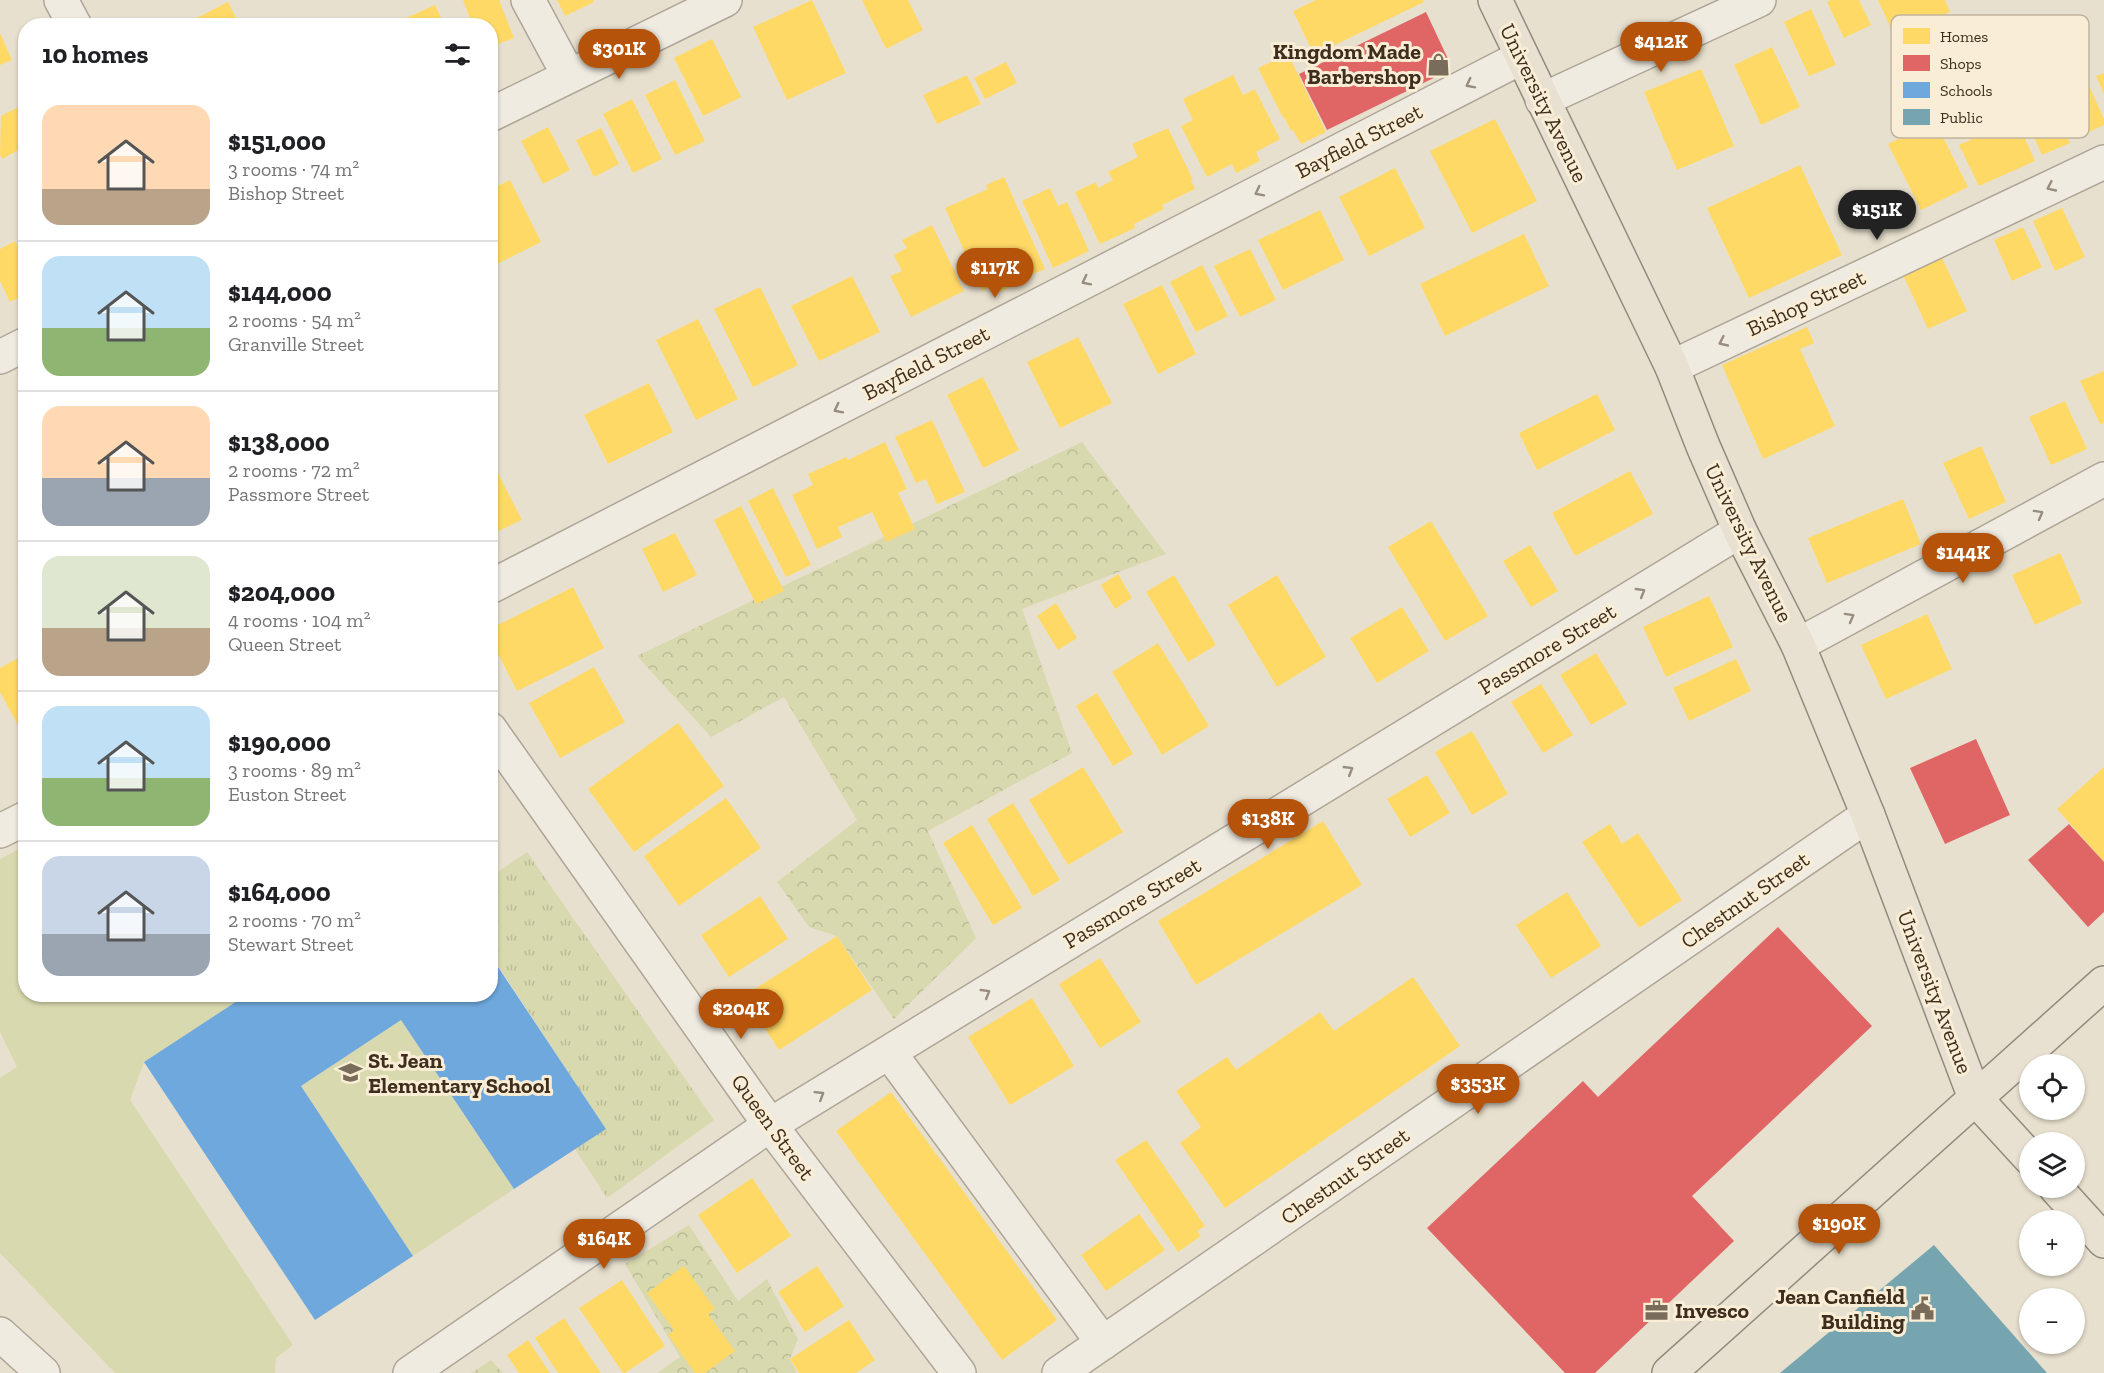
<!DOCTYPE html>
<html lang="en">
<head>
<meta charset="utf-8">
<style>
	body { margin:0; font-family:"Zilla Slab",serif; background:#f6f6f6; color:#202124; height:100vh; display:flex; flex-direction:column; font-size:22px; white-space:nowrap }
	* { box-sizing:border-box; margin:0 }
	p { font-size:20px; color:#757577 }
	.icon { flex:none; width:33px; height:33px; fill:none; stroke:currentColor; stroke-width:2; stroke-linecap:round; stroke-linejoin:round }
	.map { position:relative; flex:1; overflow:hidden }
	.side { position:absolute; left:18px; top:18px; width:480px; height:984px; display:flex; flex-direction:column; background:#fff; border-radius:24px; box-shadow:0 2px 4px #0004 }
	.side>* { flex:none }
	.controls { position:absolute; left:2019px; top:1054px; display:grid; gap:12px }
	.controls a { display:grid; place-items:center; width:66px; height:66px; border-radius:50%; background:#fff; box-shadow:0 2px 4px #0004; font-size:30px }
	.price { position:absolute; translate:-50% -51px; padding:0 14px; border-radius:21px; background:#b45309; color:#fff; font-size:20px; line-height:39px; filter:drop-shadow(0 2px 3px #0008) }
	.price::after { content:''; position:absolute; left:50%; top:36px; width:18px; height:14px; margin-left:-9px; background:inherit; clip-path:polygon(0 0,100% 0,50% 100%) }
	.price.on { background:#222; color:#fff }
	ul { padding:0; list-style:none }
	li { display:flex; align-items:center; gap:18px; height:150px; padding:0 24px }
	li+li { border-top:2px solid #e0e0e0 }
	li span { display:grid; place-items:center; flex:none; width:168px; height:120px; border-radius:18px; color:#555 }
	li>.icon { margin-inline-start:auto }
	span .icon { width:72px; height:72px; fill:#fffc; stroke-width:1 }
	li b { font-size:26px }
	h2 { display:flex; justify-content:space-between; align-items:center; height:72px; padding:0 24px; font-size:26px }
	.map>svg:first-child { display:block }
</style>
</head>
<body>
<div class="map">
<svg width="2104" height="1373" viewBox="0 0 2104 1373">
	<defs>
		<pattern id="grass-tufts" width="24" height="20" patternUnits="userSpaceOnUse" patternTransform="scale(1.5)"><rect width="24" height="20" fill="#d9d9af"/><path d="M3 7l-1-3M5 7V3M7 7l1-3M15 17l-1-3M17 17v-4M19 17l1-3" fill="none" stroke="#bbbb96"/></pattern>
		<pattern id="forest-crowns" width="20" height="18" patternUnits="userSpaceOnUse" patternTransform="scale(1.5)"><rect width="20" height="18" fill="#d9d9af"/><path d="M2 6a3 3 0 1 1 6 0M12 15a3 3 0 1 1 6 0" fill="none" stroke="#bbbb96"/></pattern>
	</defs>
	<rect width="100%" height="100%" fill="#e8e0ce"/>
	<!-- grass -->
	<path fill="url(#grass-tufts)" d="M 527,852 L 714,1120 L 607,1198 L 575,1149 L 605,1128 L 491,955 L 490,877 Z"/>
	<!-- forest -->
	<path fill="url(#forest-crowns)" d="M 1082,442 L 1166,554 L 1022,609 L 1072,753 L 928,831 L 976,938 L 894,1019 L 837,936 L 809,927 L 777,882 L 857,820 L 784,697 L 711,737 L 637,656 Z
		M 689,1225 L 738,1301 L 767,1279 L 798,1339 L 790,1359 L 797,1373 L 657,1373 L 680,1357 L 625,1264 Z
		M 491,1360 L 503,1373 L 471,1373 Z"/>
	<!-- park -->
	<path fill="#d9d9af" d="M 25,846 L 26,994 L 248,995 L 144,1062 L 130,1100 L 293,1345 L 276,1358 L 275,1373 L 115,1373 L 0,1253 L 0,1078 L 17,1067 L 0,1032 L 0,859 Z
		M 401,1020 L 514,1189 L 413,1256 L 301,1086 Z"/>
	<!-- homes -->
	<path fill="#ffd966" d="M 463,0 L 499,0 L 514,38 L 490,47 L 490,26 L 473,26 Z
		M 557,0 L 593,0 L 594,2 L 565,16 Z
		M 812,0 L 846,73 L 787,100 L 753,27 Z
		M 862,0 L 908,0 L 923,30 L 886,49 Z
		M 1316,0 L 1423,0 L 1424,2 L 1314,55 L 1293,11 Z
		M 1831,0 L 1859,0 L 1871,25 L 1844,38 L 1827,2 Z
		M 1878,0 L 1945,0 L 1950,12 L 1895,37 Z
		M 228,2 L 240,26 L 181,26 Z
		M 435,5 L 445,26 L 409,26 L 406,18 Z
		M 1811,9 L 1836,65 L 1809,76 L 1784,22 Z
		M 0,33 L 12,60 L 0,65 Z
		M 712,39 L 741,97 L 703,116 L 674,58 Z
		M 1772,47 L 1800,107 L 1761,125 L 1734,65 Z
		M 1288,54 L 1326,132 L 1301,144 L 1293,130 L 1291,131 L 1284,117 L 1283,118 L 1258,68 Z
		M 2077,59 L 2104,119 L 2104,125 L 2076,138 L 2046,72 Z
		M 1006,62 L 1017,83 L 985,99 L 974,78 Z
		M 1701,69 L 1734,146 L 1677,170 L 1644,92 Z
		M 2104,73 L 2104,94 L 2096,76 Z
		M 967,75 L 981,104 L 937,124 L 923,95 Z
		M 1233,75 L 1243,95 L 1255,89 L 1280,139 L 1256,152 L 1260,161 L 1236,173 L 1232,164 L 1207,177 L 1181,126 L 1193,120 L 1183,99 Z
		M 675,80 L 705,141 L 675,155 L 645,95 Z
		M 632,99 L 662,159 L 633,173 L 603,114 Z
		M 26,103 L 26,146 L 2,159 L 0,154 L 1,116 Z
		M 2054,109 L 2070,143 L 2042,155 L 2027,122 Z
		M 1495,119 L 1537,201 L 1472,233 L 1430,151 Z
		M 2016,119 L 2035,161 L 1979,186 L 1959,145 Z
		M 1935,121 L 1968,187 L 1921,210 L 1888,144 Z
		M 548,127 L 570,170 L 543,184 L 521,141 Z
		M 601,128 L 619,164 L 594,177 L 576,140 Z
		M 1168,128 L 1193,180 L 1191,181 L 1195,189 L 1162,205 L 1164,209 L 1134,224 L 1135,228 L 1100,244 L 1075,192 L 1096,182 L 1098,188 L 1113,180 L 1108,172 L 1138,157 L 1132,144 Z
		M 1800,165 L 1842,255 L 1749,298 L 1707,208 Z
		M 1395,168 L 1425,228 L 1369,256 L 1339,197 Z
		M 1004,177 L 1045,269 L 1021,279 L 1017,269 L 1014,271 L 1019,283 L 995,294 L 992,286 L 982,291 L 945,208 L 988,189 L 986,185 Z
		M 510,180 L 541,242 L 491,267 L 490,190 Z
		M 1050,188 L 1058,206 L 1067,202 L 1089,251 L 1053,268 L 1022,201 Z
		M 2062,208 L 2085,257 L 2055,271 L 2033,221 Z
		M 1320,210 L 1344,260 L 1283,290 L 1258,240 Z
		M 932,225 L 964,291 L 911,317 L 890,276 L 902,271 L 894,255 L 907,248 L 902,240 Z
		M 2023,227 L 2042,267 L 2012,281 L 1994,240 Z
		M 1524,234 L 1549,286 L 1445,336 L 1420,284 Z
		M 15,241 L 26,263 L 26,294 L 10,302 L 0,281 L 0,249 Z
		M 1250,249 L 1276,300 L 1240,317 L 1214,266 Z
		M 1942,258 L 1967,311 L 1928,329 L 1903,275 Z
		M 1202,265 L 1228,316 L 1196,332 L 1170,282 Z
		M 852,276 L 880,332 L 819,361 L 791,306 Z
		M 1162,285 L 1196,354 L 1158,374 L 1123,304 Z
		M 760,287 L 798,365 L 753,387 L 714,309 Z
		M 698,319 L 738,399 L 696,420 L 656,340 Z
		M 1807,327 L 1814,343 L 1800,349 L 1835,426 L 1763,459 L 1722,365 Z
		M 1078,337 L 1112,403 L 1060,428 L 1027,362 Z
		M 2104,371 L 2104,423 L 2100,424 L 2080,381 Z
		M 983,377 L 1019,450 L 983,468 L 947,395 Z
		M 649,383 L 673,432 L 608,464 L 584,415 Z
		M 1597,394 L 1615,430 L 1537,470 L 1519,433 Z
		M 2065,401 L 2087,449 L 2051,465 L 2029,417 Z
		M 932,420 L 965,492 L 937,504 L 926,479 L 916,483 L 895,437 Z
		M 885,442 L 907,489 L 898,493 L 915,529 L 886,542 L 872,512 L 838,527 L 842,537 L 817,549 L 792,495 L 813,485 L 808,474 L 846,457 L 848,460 Z
		M 1981,446 L 2006,502 L 1969,519 L 1943,463 Z
		M 490,458 L 522,520 L 490,535 Z
		M 1630,471 L 1653,514 L 1575,556 L 1552,513 Z
		M 773,488 L 811,565 L 786,577 L 748,501 Z
		M 1903,499 L 1921,544 L 1827,583 L 1808,538 Z
		M 741,506 L 784,591 L 756,604 L 714,520 Z
		M 1431,521 L 1488,616 L 1445,641 L 1388,547 Z
		M 675,533 L 697,575 L 663,592 L 642,549 Z
		M 1530,545 L 1558,591 L 1531,607 L 1503,561 Z
		M 2060,553 L 2082,603 L 2035,625 L 2012,575 Z
		M 1118,574 L 1132,598 L 1115,609 L 1101,585 Z
		M 26,575 L 26,596 L 17,579 Z
		M 1174,575 L 1216,645 L 1188,662 L 1146,592 Z
		M 1277,575 L 1326,657 L 1277,687 L 1228,605 Z
		M 573,587 L 604,648 L 517,691 L 490,638 L 490,629 Z
		M 1709,596 L 1733,647 L 1666,677 L 1643,627 Z
		M 1056,603 L 1077,638 L 1058,650 L 1037,616 Z
		M 1402,607 L 1429,651 L 1377,683 L 1350,638 Z
		M 1927,614 L 1952,669 L 1886,699 L 1861,645 Z
		M 1158,643 L 1209,726 L 1162,755 L 1112,672 Z
		M 1596,653 L 1627,704 L 1591,725 L 1560,675 Z
		M 20,657 L 26,669 L 26,740 L 0,692 L 0,668 Z
		M 1736,659 L 1751,691 L 1689,721 L 1673,688 Z
		M 594,667 L 625,722 L 560,758 L 529,703 Z
		M 1541,684 L 1573,735 L 1543,753 L 1511,702 Z
		M 1097,693 L 1133,754 L 1113,766 L 1076,706 Z
		M 678,723 L 724,786 L 634,852 L 588,789 Z
		M 1472,731 L 1508,794 L 1472,815 L 1435,752 Z
		M 1083,767 L 1123,832 L 1068,865 L 1029,800 Z
		M 2104,767 L 2104,862 L 2057,809 Z
		M 1427,775 L 1450,813 L 1410,837 L 1387,799 Z
		M 726,798 L 761,848 L 679,906 L 644,856 Z
		M 1013,803 L 1060,880 L 1033,896 L 987,819 Z
		M 1323,821 L 1362,885 L 1196,985 L 1158,921 Z
		M 1610,824 L 1622,844 L 1638,833 L 1682,900 L 1639,928 L 1582,842 Z
		M 972,825 L 1022,908 L 993,925 L 943,843 Z
		M 1567,892 L 1601,946 L 1551,978 L 1516,925 Z
		M 760,896 L 788,939 L 729,977 L 701,935 Z
		M 837,936 L 872,990 L 779,1050 L 744,996 Z
		M 1100,958 L 1141,1022 L 1100,1048 L 1059,984 Z
		M 1413,977 L 1460,1046 L 1225,1208 L 1180,1143 L 1201,1127 L 1176,1091 L 1227,1057 L 1236,1070 L 1320,1012 L 1334,1031 Z
		M 1032,998 L 1074,1066 L 1010,1105 L 968,1037 Z
		M 891,1092 L 1057,1320 L 1002,1360 L 836,1131 Z
		M 1146,1140 L 1205,1226 L 1197,1231 L 1201,1236 L 1178,1252 L 1115,1160 Z
		M 752,1178 L 791,1236 L 737,1273 L 698,1215 Z
		M 1139,1214 L 1165,1250 L 1106,1291 L 1081,1255 Z
		M 684,1266 L 715,1309 L 708,1314 L 735,1351 L 705,1373 L 695,1373 L 668,1335 L 674,1330 L 647,1293 Z
		M 817,1266 L 844,1306 L 805,1332 L 778,1292 Z
		M 622,1280 L 665,1346 L 625,1373 L 623,1373 L 579,1308 Z
		M 564,1318 L 601,1373 L 558,1373 L 535,1338 Z
		M 849,1320 L 875,1360 L 856,1373 L 799,1373 L 790,1359 Z
		M 528,1340 L 550,1373 L 519,1373 L 507,1355 Z"/>
	<!-- shops -->
	<path fill="#e06666" d="M 1426,12 L 1449,61 L 1446,72 L 1327,130 L 1299,74 Z
		M 1976,739 L 2010,815 L 1945,844 L 1910,768 Z
		M 2069,824 L 2104,862 L 2104,912 L 2088,927 L 2028,860 Z
		M 1778,927 L 1872,1026 L 1692,1196 L 1734,1241 L 1595,1373 L 1565,1373 L 1427,1228 L 1583,1081 L 1598,1097 Z"/>
	<!-- schools -->
	<path fill="#6fa8dc" d="M 490,955 L 606,1129 L 514,1189 L 401,1020 L 301,1086 L 413,1256 L 315,1320 L 144,1062 L 248,994 L 490,994 Z"/>
	<!-- public -->
	<path fill="#76a5af" d="M 1934,1245 L 2047,1373 L 1780,1373 Z"/>
	<g fill="none" stroke-linecap="round" stroke-linejoin="round">
		<defs>
			<path id="minor" d="M 61,0 L 75,26
				M 528,0 L 569,76
				M 1542,100 L 1759,0
				M 490,115 L 725,0
				M 0,357 L 26,344
				M 1672,367 L 2104,162
				M 490,587 L 1522,57
				M 1798,645 L 2104,479
				M 490,729 L 770,1125 L 959,1373
				M 0,831 L 26,818
				M 889,1052 L 1103,1343
				M 0,1334 L 43,1373
				M 410,1373 L 770,1125 L 1740,531
				M 1059,1373 L 1868,815"/>
			<path id="major" d="M 1495,0 L 1672,367 L 1703,446 L 1740,531 L 1798,645 L 1868,815 L 1975,1098 L 2030,1158
				M 2056,1188 L 2104,1241
				M 1669,1373 L 2104,983"/>
		</defs>
		<!-- minor casing -->
		<use href="#minor" stroke="#aea597" stroke-width="36"/>
		<!-- major casing -->
		<use href="#major" stroke="#938a7e" stroke-width="36"/>
		<!-- minor -->
		<use href="#minor" stroke="#f0ebe1" stroke-width="33"/>
		<!-- major -->
		<use href="#major" stroke="#e8e1d1" stroke-width="33"/>
	</g>
	<!-- one-way arrows -->
	<defs><path id="oneway-chevron" d="M-2-3.5L2.5 0L-2 3.5" fill="none" stroke-width="1.6" stroke-linecap="round" stroke-linejoin="round" transform="scale(1.5)"/></defs>
	<g stroke="#988c7f">
		<use href="#oneway-chevron" transform="translate(1470 84) rotate(153)"/>
		<use href="#oneway-chevron" transform="translate(2051 187) rotate(155)"/>
		<use href="#oneway-chevron" transform="translate(1259 192) rotate(153)"/>
		<use href="#oneway-chevron" transform="translate(1086 281) rotate(153)"/>
		<use href="#oneway-chevron" transform="translate(1723 342) rotate(155)"/>
		<use href="#oneway-chevron" transform="translate(838 409) rotate(153)"/>
		<use href="#oneway-chevron" transform="translate(2039 514) rotate(-29)"/>
		<use href="#oneway-chevron" transform="translate(1641 592) rotate(-31)"/>
		<use href="#oneway-chevron" transform="translate(1850 617) rotate(-29)"/>
		<use href="#oneway-chevron" transform="translate(1349 770) rotate(-31)"/>
		<use href="#oneway-chevron" transform="translate(986 993) rotate(-31)"/>
		<use href="#oneway-chevron" transform="translate(820 1095) rotate(-32)"/>
	</g>
	<!-- icons -->
	<defs>
		<symbol id="shop-bare" viewBox="-9 -9 18 18"><path d="M-5-2.5h2.3a2.7 3.5 0 0 1 5.4 0H5L5.5 6h-11ZM-1.5-2.5h3a1.5 2.3 0 0 0-3 0Z" fill="#7a6c5b" stroke="#f9eed5" stroke-width="2.5" paint-order="stroke"/></symbol>
		<symbol id="school-bare" viewBox="-9 -9 18 18"><path d="M0-5L7-2L0 1L-7-2ZM-4 1L0 2.5L4 1V4Q0 6-4 4Z" fill="#7a6c5b" stroke="#f9eed5" stroke-width="2.5" paint-order="stroke"/></symbol>
		<symbol id="civic-bare" viewBox="-9 -9 18 18"><path d="M-.6-6.5H3V-4.5H.6V-3L4-1V1h2V6H-6V1h2V-1L-.6-3ZM-1.2 2.5V6h2.4V2.5Z" fill="#7a6c5b" stroke="#f9eed5" stroke-width="2.5" paint-order="stroke"/></symbol>
		<symbol id="office-bare" viewBox="-9 -9 18 18"><path d="M-6-3h4V-5.5h4V-3h4V5H-6ZM-1-4.5V-3h2v-1.5ZM-6 0V1H6V0Z" fill="#7a6c5b" stroke="#f9eed5" stroke-width="2.5" paint-order="stroke"/></symbol>
	</defs>
	<g fill-rule="evenodd">
		<use href="#shop-bare" x="1422" y="48" width="33" height="33"/>
		<use href="#school-bare" x="334" y="1056" width="33" height="33"/>
		<use href="#civic-bare" x="1906" y="1292" width="33" height="33"/>
		<use href="#office-bare" x="1640" y="1294" width="33" height="33"/>
	</g>
	<g text-anchor="middle" dominant-baseline="central" stroke-width="6" stroke-linejoin="round" paint-order="stroke">
		<!-- poi labels -->
		<g font-size="22" font-weight="bold" fill="#3f2d1d" stroke="#f9eed5" text-anchor="end">
			<text x="1421" y="51">Kingdom Made<tspan x="1421" dy="25">Barbershop</tspan></text>
			<text x="368" y="1060" text-anchor="start">St. Jean<tspan x="368" dy="25">Elementary School</tspan></text>
			<text x="1905" y="1296">Jean Canfield<tspan x="1905" dy="25">Building</tspan></text>
			<text x="1675" y="1310" text-anchor="start">Invesco</text>
		</g>
		<!-- street labels -->
		<g font-size="22" fill="#3f2d1d" stroke="#f9eed5">
			<text transform="translate(1544 103) rotate(64)">University Avenue</text>
			<text transform="translate(1359 141) rotate(-27)">Bayfield Street</text>
			<text transform="translate(1806 303) rotate(-25)">Bishop Street</text>
			<text transform="translate(926 363) rotate(-27)">Bayfield Street</text>
			<text transform="translate(1749 543) rotate(64)">University Avenue</text>
			<text transform="translate(1547 649) rotate(-31)">Passmore Street</text>
			<text transform="translate(1745 900) rotate(-35)">Chestnut Street</text>
			<text transform="translate(1132 903) rotate(-31)">Passmore Street</text>
			<text transform="translate(1935 992) rotate(69)">University Avenue</text>
			<text transform="translate(773 1127) rotate(54)">Queen Street</text>
			<text transform="translate(1345 1176) rotate(-35)">Chestnut Street</text>
		</g>
	</g>
	<!-- legend -->
	<rect x="1891" y="15" width="198" height="123" rx="9" fill="#f9eed5" stroke="#c1b49e" stroke-width="1.5"/>
	<rect x="1903" y="28" width="27" height="16" fill="#ffd966"/>
	<rect x="1903" y="55" width="27" height="16" fill="#e06666"/>
	<rect x="1903" y="82" width="27" height="16" fill="#6fa8dc"/>
	<rect x="1903" y="109" width="27" height="16" fill="#76a5af"/>
	<g font-size="16" fill="#3f2d1d">
		<text x="1940" y="42">Homes</text>
		<text x="1940" y="69">Shops</text>
		<text x="1940" y="96">Schools</text>
		<text x="1940" y="123">Public</text>
	</g>
</svg>
<div class="controls">
<a><svg class="icon" aria-label="locate" viewBox="0 0 24 24"><circle cx="12" cy="12" r="6"/><path d="M12 2v4M12 18v4M2 12h4M18 12h4"/></svg></a>
<a><svg class="icon" aria-label="layers" viewBox="0 0 24 24"><path d="M12 4l9 5-9 5-9-5zM3 14l9 5 9-5"/></svg></a>
<a>+</a>
<a>−</a>
</div>
<b class="price" style="left:1661px;top:73px">$412K</b>
<b class="price" style="left:619px;top:80px">$301K</b>
<b class="price on" style="left:1877px;top:241px">$151K</b>
<b class="price" style="left:995px;top:299px">$117K</b>
<b class="price" style="left:1963px;top:584px">$144K</b>
<b class="price" style="left:1268px;top:850px">$138K</b>
<b class="price" style="left:741px;top:1040px">$204K</b>
<b class="price" style="left:1478px;top:1115px">$353K</b>
<b class="price" style="left:1839px;top:1255px">$190K</b>
<b class="price" style="left:604px;top:1270px">$164K</b>
<section class="side">
<h2>10 homes<svg class="icon" aria-label="filters" viewBox="0 0 24 24"><path d="M4 7h16M4 17h16"/><circle cx="9" cy="7" r="2"/><circle cx="15" cy="17" r="2"/></svg></h2>
<ul>
<li><span style="background:linear-gradient(#ffd9b3 70%,#b9a48a 0)"><svg class="icon" aria-label="home" viewBox="0 0 24 24"><path d="M3 11l9-7 9 7M6 9v11h12V9"/></svg></span><div><b>$151,000</b><p>3 rooms · 74 m²</p><p>Bishop Street</p></div></li>
<li><span style="background:linear-gradient(#bfe0f5 60%,#8fb573 0)"><svg class="icon" aria-label="home" viewBox="0 0 24 24"><path d="M3 11l9-7 9 7M6 9v11h12V9"/></svg></span><div><b>$144,000</b><p>2 rooms · 54 m²</p><p>Granville Street</p></div></li>
<li><span style="background:linear-gradient(#ffd9b3 60%,#9aa5b1 0)"><svg class="icon" aria-label="home" viewBox="0 0 24 24"><path d="M3 11l9-7 9 7M6 9v11h12V9"/></svg></span><div><b>$138,000</b><p>2 rooms · 72 m²</p><p>Passmore Street</p></div></li>
<li><span style="background:linear-gradient(#dfe7d0 60%,#b9a48a 0)"><svg class="icon" aria-label="home" viewBox="0 0 24 24"><path d="M3 11l9-7 9 7M6 9v11h12V9"/></svg></span><div><b>$204,000</b><p>4 rooms · 104 m²</p><p>Queen Street</p></div></li>
<li><span style="background:linear-gradient(#bfe0f5 60%,#8fb573 0)"><svg class="icon" aria-label="home" viewBox="0 0 24 24"><path d="M3 11l9-7 9 7M6 9v11h12V9"/></svg></span><div><b>$190,000</b><p>3 rooms · 89 m²</p><p>Euston Street</p></div></li>
<li><span style="background:linear-gradient(#c9d6e8 65%,#9aa5b1 0)"><svg class="icon" aria-label="home" viewBox="0 0 24 24"><path d="M3 11l9-7 9 7M6 9v11h12V9"/></svg></span><div><b>$164,000</b><p>2 rooms · 70 m²</p><p>Stewart Street</p></div></li>
</ul>
</section>
</div>
</body>
</html>
